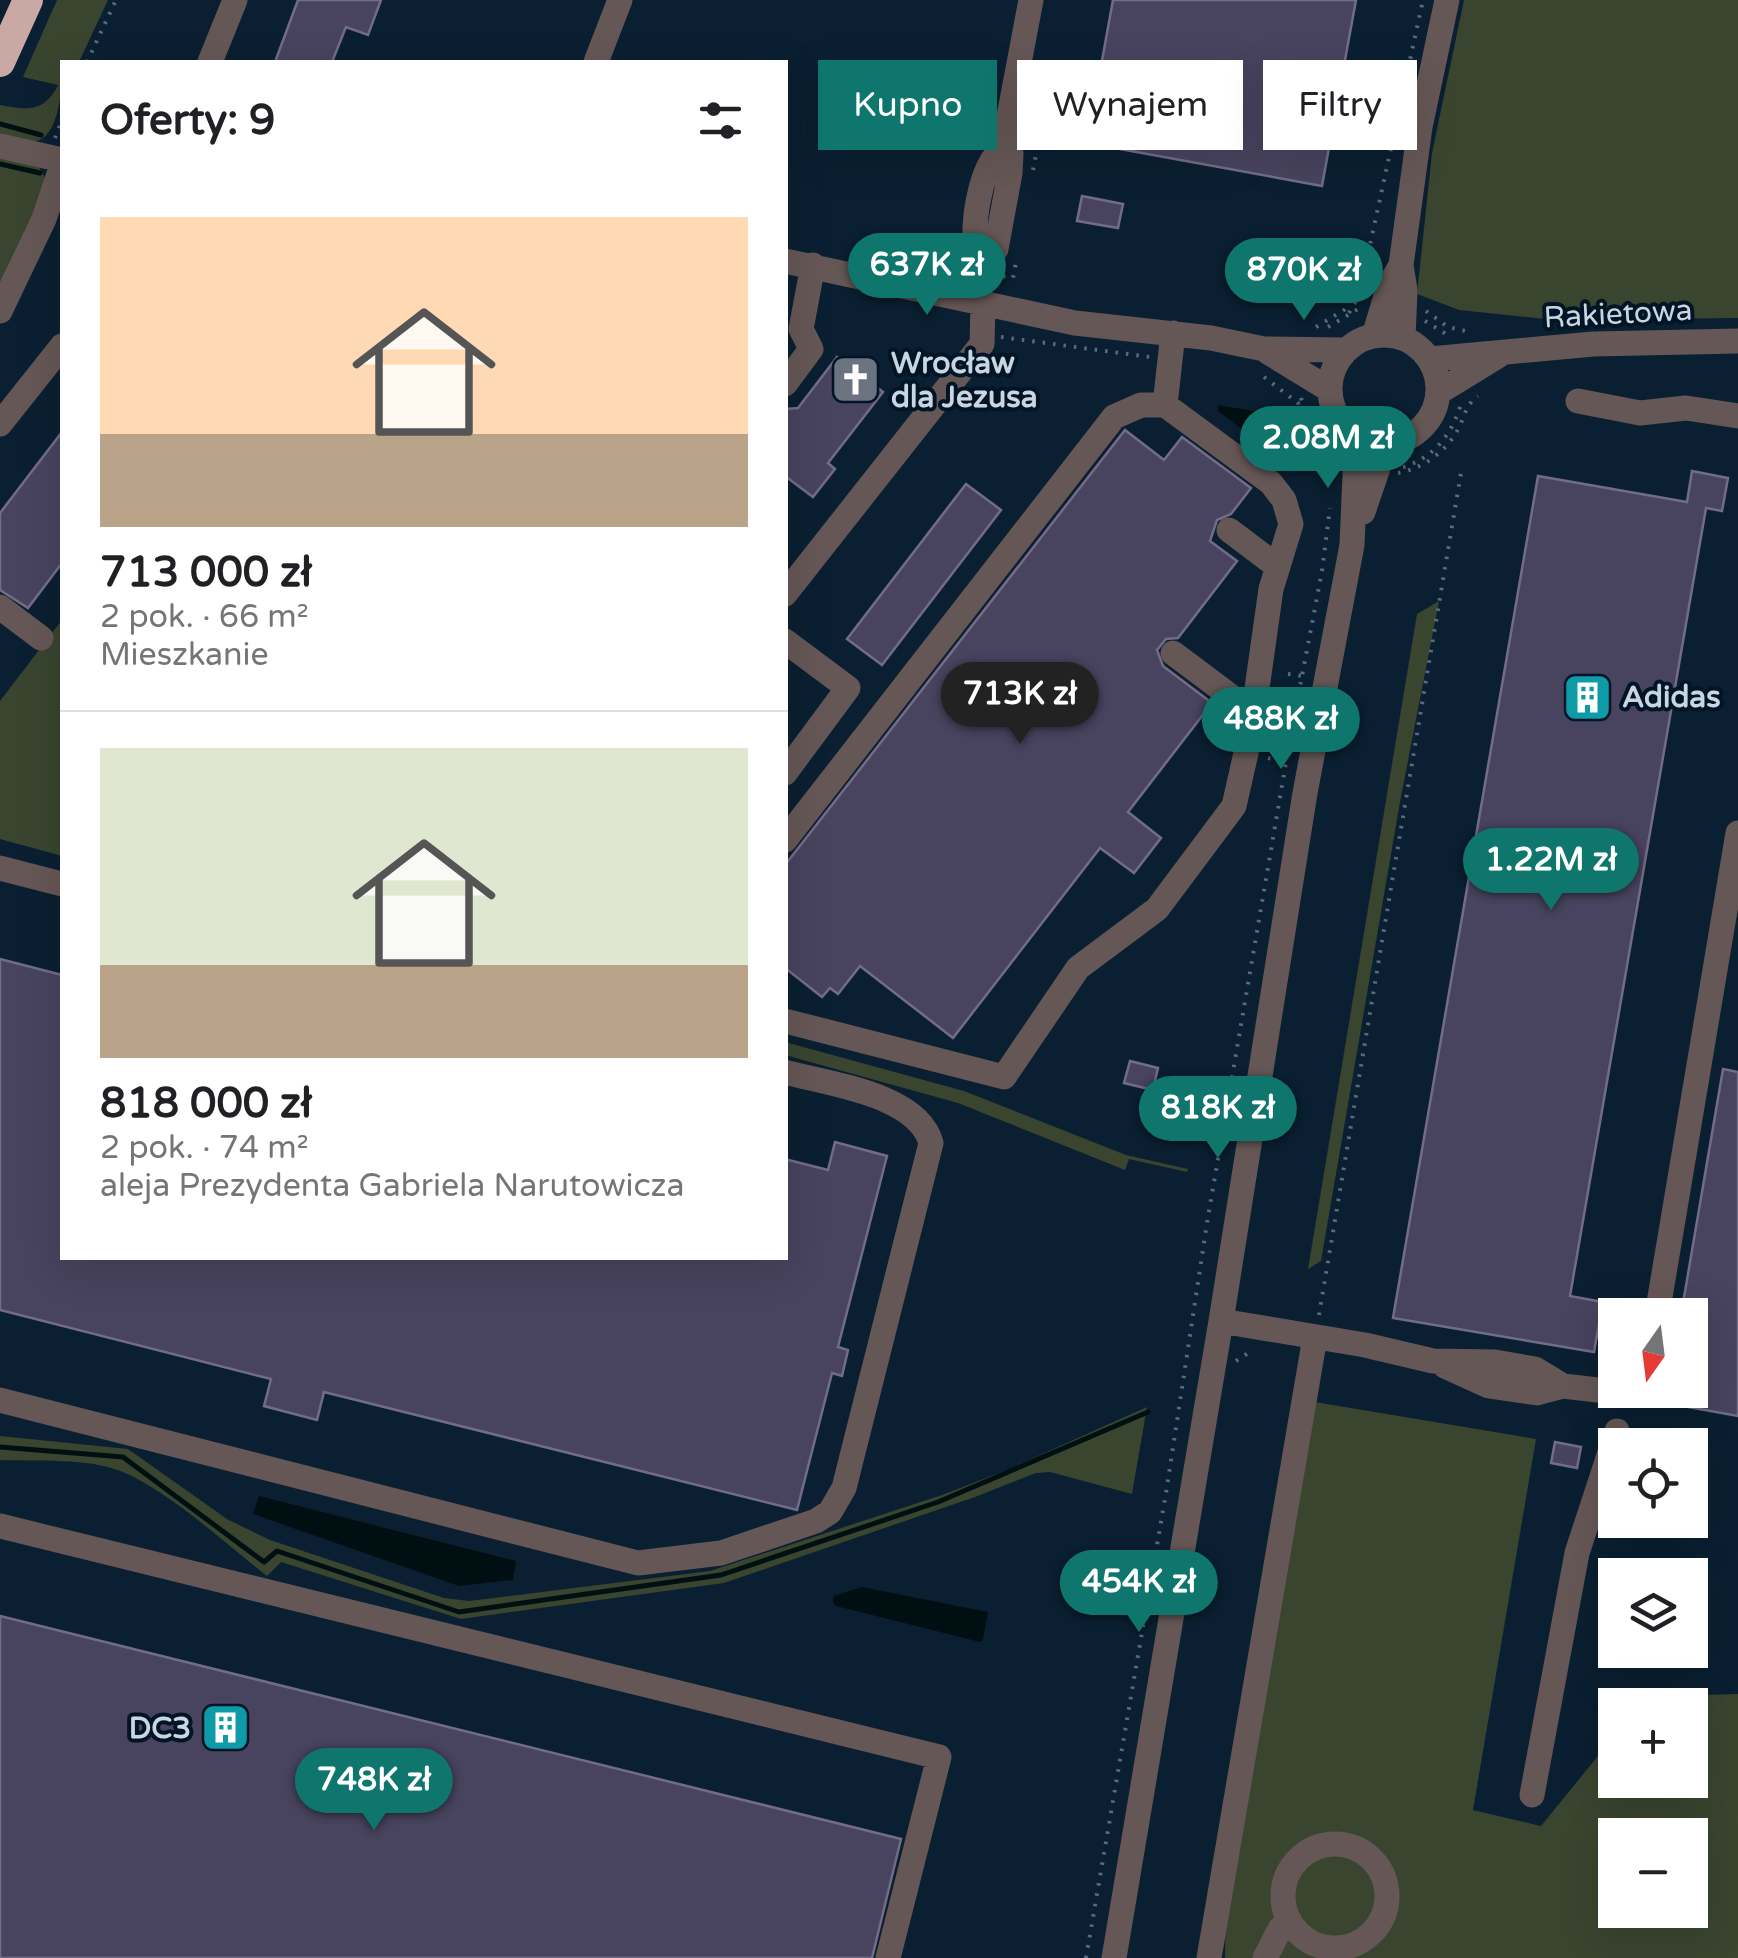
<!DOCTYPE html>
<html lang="pl">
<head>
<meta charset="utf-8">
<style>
	body { margin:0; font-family:"Varela Round",sans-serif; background:#f6f6f6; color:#202124; height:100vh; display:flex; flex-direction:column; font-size:38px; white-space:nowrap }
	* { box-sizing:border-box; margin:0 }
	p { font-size:32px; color:#757577 }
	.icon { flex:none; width:55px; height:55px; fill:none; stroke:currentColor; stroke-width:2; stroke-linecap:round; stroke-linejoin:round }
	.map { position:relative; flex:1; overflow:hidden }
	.drawer { position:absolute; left:60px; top:60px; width:728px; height:1200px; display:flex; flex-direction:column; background:#fff; border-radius:0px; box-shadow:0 10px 40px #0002 }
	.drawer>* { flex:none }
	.hud { position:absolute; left:818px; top:60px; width:770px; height:90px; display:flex; gap:20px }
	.needle { width:65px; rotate:194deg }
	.tools { position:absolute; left:1598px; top:1298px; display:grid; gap:20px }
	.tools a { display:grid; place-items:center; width:110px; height:110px; border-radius:0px; background:#fff; box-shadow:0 10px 40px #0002; font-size:50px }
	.price { position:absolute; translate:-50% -85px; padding:0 22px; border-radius:35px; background:#0f766e; color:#fff; font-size:32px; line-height:65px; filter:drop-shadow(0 2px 5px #0008) }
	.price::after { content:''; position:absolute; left:50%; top:60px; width:30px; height:22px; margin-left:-15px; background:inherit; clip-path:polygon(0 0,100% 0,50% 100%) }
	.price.active { background:#222; color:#fff }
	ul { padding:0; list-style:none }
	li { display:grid; align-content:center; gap:20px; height:530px; padding:0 40px }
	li+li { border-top:2px solid #e0e0e0 }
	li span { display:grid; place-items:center; height:310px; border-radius:0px; color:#555 }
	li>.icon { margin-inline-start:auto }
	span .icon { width:180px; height:180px; fill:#fffc; stroke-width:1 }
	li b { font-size:42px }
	h2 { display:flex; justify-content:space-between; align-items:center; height:120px; padding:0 40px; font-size:42px }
	.pill { padding:0 35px; border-radius:0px; background:#fff; box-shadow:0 10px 40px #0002; font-size:35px; line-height:90px }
	.pill.active { background:#0f766e; color:#fff }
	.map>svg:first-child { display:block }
</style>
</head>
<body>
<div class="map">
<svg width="1738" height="1958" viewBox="0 0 1738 1958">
	<rect width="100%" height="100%" fill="#0a1f31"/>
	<!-- green -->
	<path fill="#39452f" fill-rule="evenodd" d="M 57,0 L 108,0 L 79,62 L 62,62 C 62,83 62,138 33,142 C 23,143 10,138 0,136 L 0,105 C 27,110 44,113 58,85 L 23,77 Z
		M 1464,0 L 1738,0 L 1738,318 L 1556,320 L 1459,310 L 1417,294 L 1432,153 Z
		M 0,154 L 37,164 L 47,181 L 0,297 Z
		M 1439,601 L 1400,802 L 1321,1261 L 1308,1269 L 1417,614 Z
		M 62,620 L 62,856 L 0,839 L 0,701 Z
		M 785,1042 L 964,1091 L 1126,1155 L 1188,1169 L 1187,1172 L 1129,1159 L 1125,1170 L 958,1103 L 785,1055 Z
		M 1309,1401 L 1536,1439 L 1473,1810 L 1541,1826 L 1615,1735 L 1615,1780 L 1690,1780 L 1690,1705 L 1645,1705 L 1659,1696 L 1738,1694 L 1738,1958 L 1225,1958 L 1226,1887 ZM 1615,1835 L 1690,1835 L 1690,1910 L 1615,1910 Z
		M 1147,1407 L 1132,1494 L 1050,1472 L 1036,1473 L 975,1497 L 724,1583 L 461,1619 L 281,1562 L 267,1576 C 226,1544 170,1492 123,1472 C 86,1457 39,1462 0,1460 L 0,1436 L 128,1449 L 227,1519 L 270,1540 L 444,1598 L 469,1601 L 710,1571 L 945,1494 L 1009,1469 Z"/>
	<!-- water -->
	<path fill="#001012" d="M 1218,405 L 1259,412 L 1280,454 L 1277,456 L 1218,411 Z
		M 259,1496 L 516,1561 L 513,1580 L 459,1586 L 253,1514 Z
		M 862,1587 L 988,1612 L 983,1640 L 980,1642 L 836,1606 L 833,1602 L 834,1596 Z"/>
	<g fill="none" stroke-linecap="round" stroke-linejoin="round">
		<!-- stream -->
		<path stroke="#001012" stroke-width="5" d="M 0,124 L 41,135
			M 0,164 L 40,173
			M 0,1447 L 123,1457 L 264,1562 L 277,1551 L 459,1612 L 721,1575 L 938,1502 L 1148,1412"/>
	</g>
	<!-- building -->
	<path fill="#48435e" stroke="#726c89" stroke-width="2.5" d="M 298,0 L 381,0 L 368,35 L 346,27 L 332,62 L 275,62 Z
		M 1113,0 L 1356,0 L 1322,186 L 1087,143 Z
		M 1082,196 L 1123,204 L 1118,228 L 1077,221 Z
		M 837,357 L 883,392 L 828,463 L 835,469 L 813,497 L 785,476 L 785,409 L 798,408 Z
		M 1125,430 L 1164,460 L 1182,437 L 1251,488 L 1231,514 L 1217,520 L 1210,541 L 1237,561 L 1178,638 L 1166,639 L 1157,650 L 1163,666 L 1212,703 L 1128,812 L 1161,838 L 1134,873 L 1100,848 L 953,1038 L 860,966 L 838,994 L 830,988 L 822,997 L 785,968 L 785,865 Z
		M 62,432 L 62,563 L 28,608 L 0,590 L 0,513 Z
		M 1692,471 L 1728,478 L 1722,511 L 1706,508 L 1570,1296 L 1603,1302 L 1594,1352 L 1393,1318 L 1538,476 L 1687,502 Z
		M 966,484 L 1001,510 L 882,665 L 847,639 Z
		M 0,959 L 62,975 L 62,1258 L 785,1258 L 785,1159 L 828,1170 L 835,1142 L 887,1156 L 838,1347 L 848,1350 L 842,1376 L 832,1373 L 797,1510 L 324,1392 L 317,1420 L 264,1406 L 271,1379 L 0,1310 Z
		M 1130,1061 L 1158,1068 L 1153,1090 L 1124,1083 Z
		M 1723,1069 L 1738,1072 L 1738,1416 L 1666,1403 L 1668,1390 L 1690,1390 L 1690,1315 L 1681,1315 Z
		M 1555,1442 L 1581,1447 L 1577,1468 L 1551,1463 Z
		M 0,1616 L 901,1839 L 872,1958 L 0,1958 Z"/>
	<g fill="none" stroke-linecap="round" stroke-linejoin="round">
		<!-- path -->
		<path stroke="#5a6c7c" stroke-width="4" stroke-dasharray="2.5 8" stroke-linecap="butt" d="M 87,62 L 116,0
			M 55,138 L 62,120
			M 1033,170 L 1037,150
			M 1003,276 L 1013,278 L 1017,258
			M 1426,311 L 1448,327 L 1470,332
			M 1349,313 L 1359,296 L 1423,0
			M 1425,321 L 1446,334
			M 1316,327 L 1344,310 L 1353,296 L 1363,296
			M 1328,327 L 1358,309
			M 1001,337 L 1150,357
			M 1264,377 L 1298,403 L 1301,419 L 1320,449 L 1327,470 L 1335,472
			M 1301,398 L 1309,424 L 1334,459
			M 1403,467 C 1434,458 1452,434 1461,404
			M 1398,473 C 1425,468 1450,449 1461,423 C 1466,411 1467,404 1478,396
			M 1288,674 L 1302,676
			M 1268,758 L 1286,761
			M 1319,1315 L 1462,467
			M 1236,1361 L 1253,1350
			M 1086,1958 L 1167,1487 L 1207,1223 L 1290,739 L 1322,571 L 1330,508"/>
		<!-- minor -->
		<path stroke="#655755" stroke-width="25" d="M 210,62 L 235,0
			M 596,62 L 620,0
			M 0,146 L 62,160
			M 785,261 L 1075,323 L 1211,338 L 1264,349 L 1346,350
			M 981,269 L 996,249 L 1010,173 L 1011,154 L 1006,132 L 1031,0
			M 979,281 C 982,266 975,254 975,240 C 974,216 980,179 993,159 L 1011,154
			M 0,311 L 44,219 L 62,165
			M1330 389a54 54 0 1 1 108 0a54 54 0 1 1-108 0Z
			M 1374,336 L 1389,286 L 1401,265
			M 1403,338 L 1405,290 L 1401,265 L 1420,127 L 1447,0
			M 1268,352 L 1330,390
			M 1430,359 L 1593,344 L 1738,341
			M 785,384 L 811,349 L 801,329 L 813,265
			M 1439,392 L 1501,354
			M 1578,401 L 1640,413 L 1686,408 L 1738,416
			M 1165,405 L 1173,333
			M 0,424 L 62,346
			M 1363,512 L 1382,456 L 1391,443
			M 1229,530 L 1278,567
			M 785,594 L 982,344 L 983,304
			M 0,607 L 41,638
			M 785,641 L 848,688 L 785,773
			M 1173,653 L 1253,713
			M 785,840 L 1114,417 L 1141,405 L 1165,405 L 1271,483 L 1284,500 L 1291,524 L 1271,589 L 1251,731 L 1234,806 L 1157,909 L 1078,968 L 1004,1077 L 785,1021
			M 0,868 L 62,884
			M 1657,1315 L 1738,833
			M 1221,1321 L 1365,1345 L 1433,1361 L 1495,1362 L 1535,1369 L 1563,1386
			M 1445,1366 L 1489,1386 L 1537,1393 L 1563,1386 L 1624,1393 L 1628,1390
			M 0,1400 L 638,1563 L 721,1553 L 816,1521 L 830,1512 L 844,1488 L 931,1143 C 918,1094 828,1084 785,1072
			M 0,1526 L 939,1757 L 888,1958
			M 1532,1795 L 1577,1553 L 1617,1431
			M1283 1896a52 52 0 1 1 104 0a52 52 0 1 1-104 0Z
			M 1114,1958 L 1221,1321 L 1305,793 L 1352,545 L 1356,450 L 1352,433
			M 1209,1958 L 1315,1337
			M 1265,1958 L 1280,1929 L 1292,1926"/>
		<!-- highway -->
		<path stroke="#caa8a3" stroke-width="30" d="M 0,62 L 28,0"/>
	</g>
	<!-- icons -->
	<defs>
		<symbol id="church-square" viewBox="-11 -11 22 22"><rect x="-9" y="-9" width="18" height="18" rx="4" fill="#6b7280" stroke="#021527"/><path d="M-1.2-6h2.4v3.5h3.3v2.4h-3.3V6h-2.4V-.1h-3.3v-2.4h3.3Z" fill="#fff"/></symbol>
		<symbol id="building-square" viewBox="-11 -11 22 22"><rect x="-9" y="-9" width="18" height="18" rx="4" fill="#0f9aa8" stroke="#021527"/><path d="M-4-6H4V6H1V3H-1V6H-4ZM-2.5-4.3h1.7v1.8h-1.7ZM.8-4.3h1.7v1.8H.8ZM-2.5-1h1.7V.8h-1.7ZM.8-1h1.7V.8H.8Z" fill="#fff"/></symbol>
	</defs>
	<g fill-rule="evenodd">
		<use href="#church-square" x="828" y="352" width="55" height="55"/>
		<use href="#building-square" x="1560" y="670" width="55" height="55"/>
		<use href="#building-square" x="198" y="1700" width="55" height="55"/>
	</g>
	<g text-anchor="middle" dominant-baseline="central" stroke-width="8" stroke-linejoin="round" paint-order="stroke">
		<!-- street labels -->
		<g font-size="30" fill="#c9d6e2" stroke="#021527">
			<text transform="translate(1618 314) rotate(-3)">Rakietowa</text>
		</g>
		<!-- poi labels -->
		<g font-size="30" font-weight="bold" fill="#c9d6e2" stroke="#021527" text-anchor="start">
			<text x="891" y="363">Wrocław<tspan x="891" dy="34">dla Jezusa</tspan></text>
			<text x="1622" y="697">Adidas</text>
			<text x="191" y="1728" text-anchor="end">DC3</text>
		</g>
	</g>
</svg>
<div class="tools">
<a><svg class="needle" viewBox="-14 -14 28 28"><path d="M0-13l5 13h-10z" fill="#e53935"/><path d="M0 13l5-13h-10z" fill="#757577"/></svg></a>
<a><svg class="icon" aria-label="locate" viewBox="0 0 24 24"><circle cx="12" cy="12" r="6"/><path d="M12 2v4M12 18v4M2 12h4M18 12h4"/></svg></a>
<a><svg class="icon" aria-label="layers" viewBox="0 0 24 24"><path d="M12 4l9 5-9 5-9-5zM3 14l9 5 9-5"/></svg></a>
<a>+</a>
<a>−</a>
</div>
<b class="price" style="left:927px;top:318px">637K zł</b>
<b class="price" style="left:1304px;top:323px">870K zł</b>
<b class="price" style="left:1328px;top:491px">2.08M zł</b>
<b class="price active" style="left:1020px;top:747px">713K zł</b>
<b class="price" style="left:1281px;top:772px">488K zł</b>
<b class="price" style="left:1551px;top:913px">1.22M zł</b>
<b class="price" style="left:1218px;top:1161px">818K zł</b>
<b class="price" style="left:1139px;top:1635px">454K zł</b>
<b class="price" style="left:374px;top:1833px">748K zł</b>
<div class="hud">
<a class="pill active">Kupno</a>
<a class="pill">Wynajem</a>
<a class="pill">Filtry</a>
</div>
<section class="drawer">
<h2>Oferty: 9<svg class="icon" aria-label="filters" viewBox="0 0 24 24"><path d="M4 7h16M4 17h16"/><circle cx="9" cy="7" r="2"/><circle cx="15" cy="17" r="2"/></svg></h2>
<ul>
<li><span style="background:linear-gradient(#ffd9b3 70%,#b9a48a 0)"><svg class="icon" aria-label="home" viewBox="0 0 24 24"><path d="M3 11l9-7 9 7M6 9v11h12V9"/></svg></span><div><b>713 000 zł</b><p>2 pok. · 66 m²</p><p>Mieszkanie</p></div></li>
<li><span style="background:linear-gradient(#dfe7d0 70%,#b9a48a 0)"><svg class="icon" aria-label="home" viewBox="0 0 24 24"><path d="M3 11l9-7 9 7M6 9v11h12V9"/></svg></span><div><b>818 000 zł</b><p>2 pok. · 74 m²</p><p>aleja Prezydenta Gabriela Narutowicza</p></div></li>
</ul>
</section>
</div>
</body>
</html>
